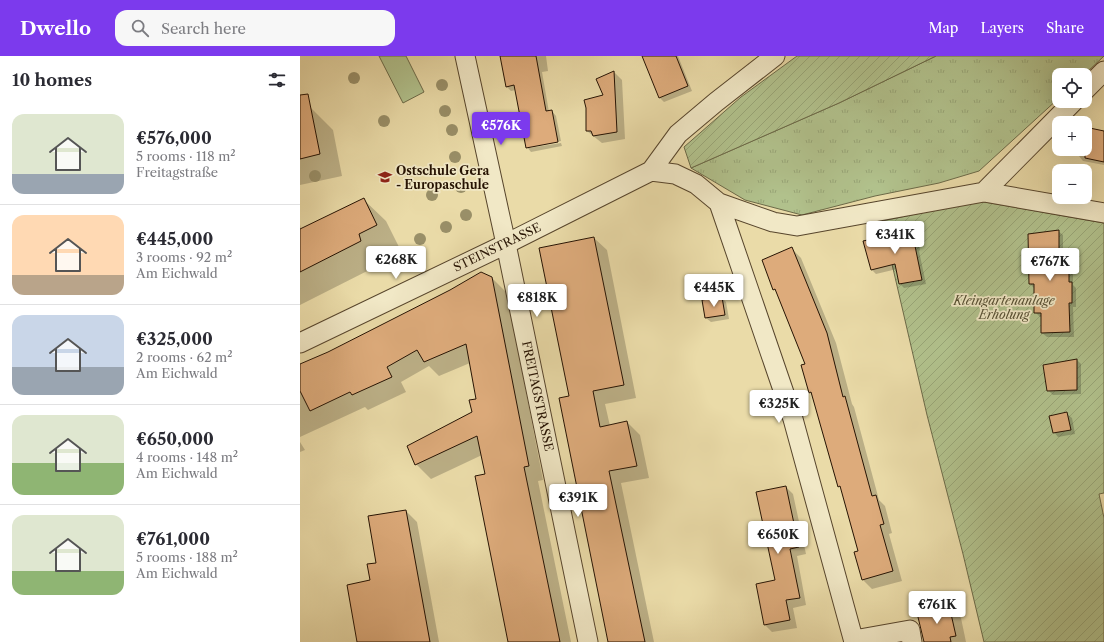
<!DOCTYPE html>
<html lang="en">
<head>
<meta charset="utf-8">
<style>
	body { margin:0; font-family:"Libre Caslon Text",serif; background:#f7f7f7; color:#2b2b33; height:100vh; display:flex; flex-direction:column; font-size:15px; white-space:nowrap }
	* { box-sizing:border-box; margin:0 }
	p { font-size:13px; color:#7c7c81 }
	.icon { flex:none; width:22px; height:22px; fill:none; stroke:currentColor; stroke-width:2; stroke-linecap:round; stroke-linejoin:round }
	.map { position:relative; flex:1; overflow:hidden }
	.drawer { display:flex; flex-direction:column; background:#fff; width:300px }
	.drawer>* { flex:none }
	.tools { position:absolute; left:752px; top:12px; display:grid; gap:8px }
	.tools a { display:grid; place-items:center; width:40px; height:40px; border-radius:8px; background:#fff; box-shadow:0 4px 16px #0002; font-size:20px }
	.price { position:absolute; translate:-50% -34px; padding:0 9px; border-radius:4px; background:#fff; color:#222; font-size:13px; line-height:26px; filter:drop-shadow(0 1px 2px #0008) }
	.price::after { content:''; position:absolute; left:50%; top:24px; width:12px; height:9px; margin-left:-6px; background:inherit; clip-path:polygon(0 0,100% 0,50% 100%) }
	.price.selected { background:#7c3aed; color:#fff }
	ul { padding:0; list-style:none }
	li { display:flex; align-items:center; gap:12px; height:100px; padding:0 12px }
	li+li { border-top:1px solid #e1e1e2 }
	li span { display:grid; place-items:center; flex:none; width:112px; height:80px; border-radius:12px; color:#555 }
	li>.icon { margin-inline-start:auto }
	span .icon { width:48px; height:48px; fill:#fffc; stroke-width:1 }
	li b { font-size:17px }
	h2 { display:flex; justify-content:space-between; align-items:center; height:48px; padding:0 12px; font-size:17px }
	header { display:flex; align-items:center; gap:24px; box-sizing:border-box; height:56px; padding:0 20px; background:#7c3aed; color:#fff }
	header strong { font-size:19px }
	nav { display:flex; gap:22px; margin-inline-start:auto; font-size:14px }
	.search { width:280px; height:36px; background:#f7f7f7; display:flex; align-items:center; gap:10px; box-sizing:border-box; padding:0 14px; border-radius:12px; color:#7c7c81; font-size:15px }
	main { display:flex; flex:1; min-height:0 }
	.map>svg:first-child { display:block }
</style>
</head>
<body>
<header>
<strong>Dwello</strong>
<div class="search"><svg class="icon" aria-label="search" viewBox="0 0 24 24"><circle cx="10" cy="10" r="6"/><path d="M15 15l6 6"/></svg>Search here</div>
<nav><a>Map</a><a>Layers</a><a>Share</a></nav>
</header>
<main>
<section class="drawer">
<h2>10 homes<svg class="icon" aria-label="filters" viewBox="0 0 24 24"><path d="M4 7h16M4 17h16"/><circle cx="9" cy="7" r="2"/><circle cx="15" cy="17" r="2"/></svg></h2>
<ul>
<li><span style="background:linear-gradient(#dfe7d0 75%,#9aa5b1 0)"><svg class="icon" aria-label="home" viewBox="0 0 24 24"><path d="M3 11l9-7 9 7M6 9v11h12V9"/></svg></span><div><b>€576,000</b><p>5 rooms · 118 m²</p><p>Freitagstraße</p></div></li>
<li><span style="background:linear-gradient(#ffd9b3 75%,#b9a48a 0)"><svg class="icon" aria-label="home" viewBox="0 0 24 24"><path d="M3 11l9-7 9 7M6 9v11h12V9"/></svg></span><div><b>€445,000</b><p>3 rooms · 92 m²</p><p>Am Eichwald</p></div></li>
<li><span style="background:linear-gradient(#c9d6e8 65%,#9aa5b1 0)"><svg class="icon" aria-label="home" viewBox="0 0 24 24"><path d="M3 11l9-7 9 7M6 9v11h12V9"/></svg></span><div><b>€325,000</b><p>2 rooms · 62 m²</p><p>Am Eichwald</p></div></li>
<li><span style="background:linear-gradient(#dfe7d0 60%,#8fb573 0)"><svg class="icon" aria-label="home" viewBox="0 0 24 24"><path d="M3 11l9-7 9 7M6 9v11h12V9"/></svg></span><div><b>€650,000</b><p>4 rooms · 148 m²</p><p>Am Eichwald</p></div></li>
<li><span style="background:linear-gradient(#dfe7d0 70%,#8fb573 0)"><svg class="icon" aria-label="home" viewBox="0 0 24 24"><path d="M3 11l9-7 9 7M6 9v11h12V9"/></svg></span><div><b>€761,000</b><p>5 rooms · 188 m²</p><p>Am Eichwald</p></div></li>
</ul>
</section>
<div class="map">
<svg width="804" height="586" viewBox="0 0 804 586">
	<defs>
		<pattern id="grass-tufts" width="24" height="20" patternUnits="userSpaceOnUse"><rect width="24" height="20" fill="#b1c18c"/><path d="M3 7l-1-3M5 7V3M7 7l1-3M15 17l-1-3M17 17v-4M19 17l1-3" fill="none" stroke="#98a577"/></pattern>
		<pattern id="garden-furrows" width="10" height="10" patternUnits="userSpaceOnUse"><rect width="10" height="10" fill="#b1c18c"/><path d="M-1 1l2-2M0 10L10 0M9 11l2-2" fill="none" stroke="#98a577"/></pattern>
	</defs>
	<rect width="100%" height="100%" fill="#eadba8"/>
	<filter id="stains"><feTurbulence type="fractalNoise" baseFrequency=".005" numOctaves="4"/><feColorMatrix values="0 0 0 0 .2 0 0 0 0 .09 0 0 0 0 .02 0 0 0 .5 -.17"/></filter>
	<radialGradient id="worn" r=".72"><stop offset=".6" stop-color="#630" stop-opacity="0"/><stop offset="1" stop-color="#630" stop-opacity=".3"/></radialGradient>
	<!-- grass -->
	<path fill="url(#grass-tufts)" stroke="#6c6a48" d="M 636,0 L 804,0 L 784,19 L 759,19 L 759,42 L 679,115 L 639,127 L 575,140 L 502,159 L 445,144 L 391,112 L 539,47 Z"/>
	<!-- garden -->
	<path fill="url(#garden-furrows)" stroke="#6c6a48" d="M 497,0 L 636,0 L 539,47 L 391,112 L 384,91 L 441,41 Z
		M 679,145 L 804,167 L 804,437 L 799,438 L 804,462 L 804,586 L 684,586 L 663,498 L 627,359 L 582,165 Z"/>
	<!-- pitch -->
	<path fill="#b1c18c" stroke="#6c6a48" d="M 79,0 L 106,0 L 124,36 L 103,47 Z"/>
	<!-- shadow -->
	<path fill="#0003" d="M 201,0 L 246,0 L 248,15 L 242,16 L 249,56 L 252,55 L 256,60 L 261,85 L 229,90 L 229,92 L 261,87 L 262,90 L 231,96 L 227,91 L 216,34 L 211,35 L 206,30 Z
		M 343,0 L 378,0 L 392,35 L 364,46 L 359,41 Z
		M 314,16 L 322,24 L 325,83 L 302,87 L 287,75 L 287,52 L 304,40 Z
		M 11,52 L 33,74 L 42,120 L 0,129 L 0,54 Z
		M 785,72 L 804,76 L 804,109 L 783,105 L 779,100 L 780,93 L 785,93 Z
		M 63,143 L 86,165 L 99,191 L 80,201 L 83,207 L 0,249 L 0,168 L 1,174 Z
		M 613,175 L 617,179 L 620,194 L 619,195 L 626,228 L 604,232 L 600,228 L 597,213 L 576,218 L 571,213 Z
		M 758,175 L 763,179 L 763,211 L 769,211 L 773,216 L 773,229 L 776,232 L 776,251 L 773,251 L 774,281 L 747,281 L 742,277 L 742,261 L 740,261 L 735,256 L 735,233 L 730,228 Z
		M 294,182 L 307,194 L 336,342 L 305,348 L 310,370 L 327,366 L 340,379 L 349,422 L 321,427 L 354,586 L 309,586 L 270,341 Z
		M 492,193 L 501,202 L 536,287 L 552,348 L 554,351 L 579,444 L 585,450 L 592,477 L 589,478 L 602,525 L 572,533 L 563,524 L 559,496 L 542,433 L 539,430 L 513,340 L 510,336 L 506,308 L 478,238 L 474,233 Z
		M 192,222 L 207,237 L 243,424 L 238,425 L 271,586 L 209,586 L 186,419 L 182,399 L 131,423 L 116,408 L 173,357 L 177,343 L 170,307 L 139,320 L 129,310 L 101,326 L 106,336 L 68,354 L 65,351 L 0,381 L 0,309 Z
		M 422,242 L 426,246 L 429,263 L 411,266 L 406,262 Z
		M 777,304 L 781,308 L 781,338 L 753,339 L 748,334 Z
		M 767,358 L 772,362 L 775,378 L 758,381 L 754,376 Z
		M 0,386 L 5,394 L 0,396 Z
		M 486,431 L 493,438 L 506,498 L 497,500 L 506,549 L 493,552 L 497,572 L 472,576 L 465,569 L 457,529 L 476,525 Z
		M 106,455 L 117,466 L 139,586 L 84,586 L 71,525 L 77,507 Z
		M 649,550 L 661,562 L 666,586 L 625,586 Z"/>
	<!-- building -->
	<path fill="#ddab7b" stroke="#261303" d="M 200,0 L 236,0 L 246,55 L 252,54 L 258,86 L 226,92 L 214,29 L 206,31 Z
		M 342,0 L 376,0 L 388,30 L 359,42 Z
		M 314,15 L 317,76 L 293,80 L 291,75 L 286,75 L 286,52 L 284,44 L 303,39 L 296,23 Z
		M 8,38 L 20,98 L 0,103 L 0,39 Z
		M 785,71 L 804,75 L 804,106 L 785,102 Z
		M 64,142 L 77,169 L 59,178 L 61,185 L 0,216 L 0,173 Z
		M 613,174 L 616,190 L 615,190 L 622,224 L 599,228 L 595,208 L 571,214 L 563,185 Z
		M 759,174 L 759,210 L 769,210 L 769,226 L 772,226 L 772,247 L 769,247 L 770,276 L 741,277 L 741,257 L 734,257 L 734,228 L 729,228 L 728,178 Z
		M 294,181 L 324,329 L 293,335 L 300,371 L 327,365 L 337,410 L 309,415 L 345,586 L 308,586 L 259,342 L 269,340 L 239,192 Z
		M 492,191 L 527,277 L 543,341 L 545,340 L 572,440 L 576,439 L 584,468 L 580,469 L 593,515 L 562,524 L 554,496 L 558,495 L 540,430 L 538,431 L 511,336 L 509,337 L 501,309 L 505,308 L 475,233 L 473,234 L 462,204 Z
		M 181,216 L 192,221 L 229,410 L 224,411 L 260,586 L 208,586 L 175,420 L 185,418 L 177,380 L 115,409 L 107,390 L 172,356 L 169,344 L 176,343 L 166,288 L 124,306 L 117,294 L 87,311 L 92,321 L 52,339 L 50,336 L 10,355 L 0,335 L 0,308 L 28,296 L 150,234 Z
		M 422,241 L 425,259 L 405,262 L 402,244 Z
		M 777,303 L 777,334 L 747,335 L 743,309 Z
		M 767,356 L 771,374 L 753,377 L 749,360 Z
		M 486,430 L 499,491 L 490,493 L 500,542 L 486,544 L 490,564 L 464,569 L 456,528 L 475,524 L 456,436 Z
		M 106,454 L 130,586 L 57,586 L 47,529 L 70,524 L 67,508 L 76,507 L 68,460 Z
		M 649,549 L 656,580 L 650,581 L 651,586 L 624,586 L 617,557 Z"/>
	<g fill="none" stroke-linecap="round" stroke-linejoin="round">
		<defs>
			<path id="street" d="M 165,0 L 206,188 L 288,586
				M 785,34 L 804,15
				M 351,115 L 378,78 L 416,46 L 475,0
				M 684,136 L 774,45
				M 419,147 L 493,363 L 554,586
				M 0,287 L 206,188 L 351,115 L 375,118 L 396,128 L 419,147 L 473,166 L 497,170 L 684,136 L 804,157
				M 554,584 L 610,574 L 612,586"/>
		</defs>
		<!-- street casing -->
		<use href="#street" stroke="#57452c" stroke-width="21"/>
		<!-- street -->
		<use href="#street" stroke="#f1e8c6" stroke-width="19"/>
	</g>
	<!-- trees -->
	<g fill="#998f68">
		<circle cx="54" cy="22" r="6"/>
		<circle cx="142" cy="29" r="6"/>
		<circle cx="145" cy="55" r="6"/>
		<circle cx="84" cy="65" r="6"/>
		<circle cx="152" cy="74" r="6"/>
		<circle cx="155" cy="101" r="6"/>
		<circle cx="15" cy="120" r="6"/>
		<circle cx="161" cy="131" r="6"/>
		<circle cx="132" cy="139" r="6"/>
		<circle cx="166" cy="159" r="6"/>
		<circle cx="146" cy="171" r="6"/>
		<circle cx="120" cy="183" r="6"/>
	</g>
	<!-- icons -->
	<defs>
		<symbol id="school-bare" viewBox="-9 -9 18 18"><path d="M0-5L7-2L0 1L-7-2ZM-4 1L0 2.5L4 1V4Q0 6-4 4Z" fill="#8f2418" stroke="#f1e8c6" stroke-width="2.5" paint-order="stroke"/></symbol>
	</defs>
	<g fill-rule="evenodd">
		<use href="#school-bare" x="75" y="111" width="20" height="20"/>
	</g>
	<g text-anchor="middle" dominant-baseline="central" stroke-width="3.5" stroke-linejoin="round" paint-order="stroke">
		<!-- poi labels -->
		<g font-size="12" font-weight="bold" fill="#261303" stroke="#f1e8c6" text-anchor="start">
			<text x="96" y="114">Ostschule Gera<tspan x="96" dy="14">- Europaschule</tspan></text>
		</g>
		<!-- street labels -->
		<g font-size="12" fill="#261303" stroke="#f1e8c6">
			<text transform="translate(197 191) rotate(-26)">STEINSTRASSE</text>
			<text transform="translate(238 340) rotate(78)">FREITAGSTRASSE</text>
		</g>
		<!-- park labels -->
		<g font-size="12" font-style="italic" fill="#575033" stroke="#f1e8c6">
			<text x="704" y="244">Kleingartenanlage<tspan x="704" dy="14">Erholung</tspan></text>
		</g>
	</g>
	<rect width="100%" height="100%" filter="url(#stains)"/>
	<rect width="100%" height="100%" fill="url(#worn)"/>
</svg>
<div class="tools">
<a><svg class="icon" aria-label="locate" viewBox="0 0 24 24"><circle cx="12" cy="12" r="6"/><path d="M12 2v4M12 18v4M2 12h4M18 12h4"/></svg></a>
<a>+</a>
<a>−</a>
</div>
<b class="price selected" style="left:201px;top:90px">€576K</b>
<b class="price" style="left:595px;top:199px">€341K</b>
<b class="price" style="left:96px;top:224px">€268K</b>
<b class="price" style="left:750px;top:226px">€767K</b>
<b class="price" style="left:414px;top:252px">€445K</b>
<b class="price" style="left:237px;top:262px">€818K</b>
<b class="price" style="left:479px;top:368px">€325K</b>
<b class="price" style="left:278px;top:462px">€391K</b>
<b class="price" style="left:478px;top:499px">€650K</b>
<b class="price" style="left:637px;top:569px">€761K</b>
</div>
</main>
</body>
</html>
